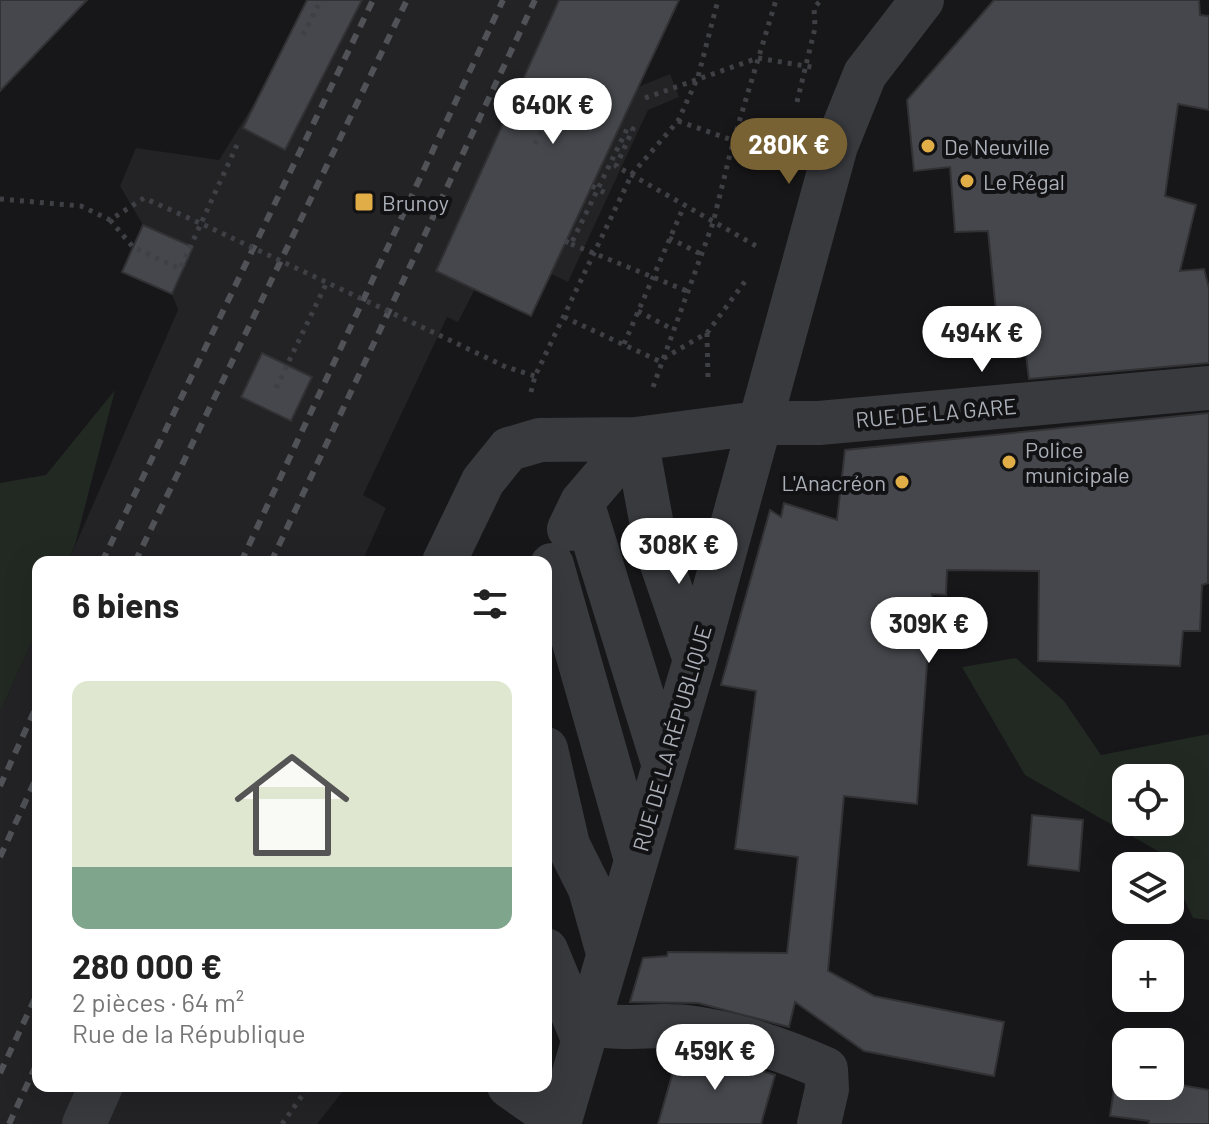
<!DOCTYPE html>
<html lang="fr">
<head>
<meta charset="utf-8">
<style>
	body { margin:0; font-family:Barlow,sans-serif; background:#f2f2f2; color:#222; height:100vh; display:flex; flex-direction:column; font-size:30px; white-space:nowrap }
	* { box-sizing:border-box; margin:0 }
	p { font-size:26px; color:#767676 }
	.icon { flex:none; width:44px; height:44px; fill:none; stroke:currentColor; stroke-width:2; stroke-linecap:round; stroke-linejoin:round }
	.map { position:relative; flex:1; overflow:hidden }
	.details { position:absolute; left:32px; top:556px; width:520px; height:536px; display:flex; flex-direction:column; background:#fff; border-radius:16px; box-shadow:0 8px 32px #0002 }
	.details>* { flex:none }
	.tools { position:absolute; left:1112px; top:764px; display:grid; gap:16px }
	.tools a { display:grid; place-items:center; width:72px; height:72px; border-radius:16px; background:#fff; box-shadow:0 8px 32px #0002; font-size:40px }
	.price { position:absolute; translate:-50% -68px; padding:0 18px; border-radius:28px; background:#fff; color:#222; font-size:26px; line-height:52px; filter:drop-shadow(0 2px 4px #0008) }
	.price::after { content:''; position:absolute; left:50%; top:48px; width:24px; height:18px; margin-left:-12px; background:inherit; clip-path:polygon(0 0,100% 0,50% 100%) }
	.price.active { background:#786133; color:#fff }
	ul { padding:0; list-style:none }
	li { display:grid; align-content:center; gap:16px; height:424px; padding:0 40px }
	li span { display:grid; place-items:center; height:248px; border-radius:16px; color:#555 }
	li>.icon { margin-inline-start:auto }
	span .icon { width:144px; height:144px; fill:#fffc; stroke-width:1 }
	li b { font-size:34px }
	h2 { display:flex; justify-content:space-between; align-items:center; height:96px; padding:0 40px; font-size:34px }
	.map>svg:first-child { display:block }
</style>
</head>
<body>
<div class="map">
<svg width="1209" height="1124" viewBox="0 0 1209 1124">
	<rect width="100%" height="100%" fill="#171719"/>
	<!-- built -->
	<path fill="#232326" d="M 307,0 L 665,0 L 638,87 L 670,74 L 679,97 L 648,110 L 568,282 L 551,274 L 531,316 L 475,289 L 458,322 L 447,317 L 363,495 L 386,508 L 362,562 L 68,562 L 178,310 L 172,294 L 122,272 L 143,225 L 120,186 L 136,148 L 219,160 L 253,105 Z
		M 38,628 L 38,1086 L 347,1086 L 317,1124 L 0,1124 L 0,712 Z"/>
	<!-- green -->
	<path fill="#222923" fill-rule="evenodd" d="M 115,390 L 75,545 L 68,562 L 38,562 L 38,628 L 0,712 L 0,483 L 46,475 Z
		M 1016,658 L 1064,701 L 1101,755 L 1209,734 L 1209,920 L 1193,918 L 1163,854 L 1025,775 L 962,667 ZM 1126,778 L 1170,778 L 1170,822 L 1126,822 Z"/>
	<!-- building -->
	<path fill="#46474c" stroke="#323235" stroke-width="2" d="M 0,0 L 87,0 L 0,91 Z
		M 307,0 L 362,0 L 285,150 L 243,128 Z
		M 559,0 L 679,0 L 531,316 L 436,271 Z
		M 994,0 L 1199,0 L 1200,15 L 1209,16 L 1209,110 L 1178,104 L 1165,196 L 1196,205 L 1180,271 L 1204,269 L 1209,288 L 1209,363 L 1029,379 L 1023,330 L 998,331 L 988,231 L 955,232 L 950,167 L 914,171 L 907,100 Z
		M 143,225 L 193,247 L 172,294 L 122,272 Z
		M 262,353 L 312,377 L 291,421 L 241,397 Z
		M 1209,413 L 1208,583 L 1202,585 L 1200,631 L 1183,631 L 1180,666 L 1038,661 L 1039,571 L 947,570 L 946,595 L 932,594 L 917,804 L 844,796 L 828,971 L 874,996 L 1004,1022 L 994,1076 L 864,1051 L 795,1002 L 789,1027 L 698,1003 L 630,1002 L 643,958 L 667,956 L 668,952 L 787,953 L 798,857 L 735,849 L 756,691 L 721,685 L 770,510 L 781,517 L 784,503 L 837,520 L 845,450 Z
		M 1032,815 L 1083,820 L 1079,871 L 1028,865 Z
		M 679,1051 L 722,1059 L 775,1075 L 761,1124 L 658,1124 Z
		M 1116,1075 L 1126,1076 L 1126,1086 L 1170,1086 L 1170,1083 L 1209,1090 L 1209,1124 L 1149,1124 L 1149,1121 L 1110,1116 Z"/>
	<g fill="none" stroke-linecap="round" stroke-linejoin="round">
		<!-- path -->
		<path stroke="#3f4045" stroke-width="5" stroke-dasharray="4 6" stroke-linecap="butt" d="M 303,35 L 321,0
			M 645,98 L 758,58 L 817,68
			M 797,102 L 815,28 L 814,8 L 821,0
			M 678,121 L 783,158
			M 535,144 L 564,82
			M 592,186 L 609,195
			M 0,199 L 81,206 L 110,220 L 144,198 L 213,229
			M 110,220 L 133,247 L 180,269 L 237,145
			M 669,238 L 701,254
			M 565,241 L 571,244 L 628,127 L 633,129 L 616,166 L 758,247
			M 571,244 L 687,291
			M 638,311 L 672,329
			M 564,317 L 659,361 L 707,333 L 746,280
			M 707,333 L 708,380
			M 439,335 L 506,367 L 535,376
			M 624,344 L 684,206
			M 653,387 L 713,223 L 733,142 L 776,0
			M 276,388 L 327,282
			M 531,392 L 535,376 L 632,174 L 678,121 L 698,77 L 718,0
			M 282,1124 L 309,1086"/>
		<!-- minor -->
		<path stroke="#393a3e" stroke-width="44" d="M 636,439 L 656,547 L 695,660
			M 582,502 L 664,766
			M 569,529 L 582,502 L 636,439
			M 444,562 L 483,481 L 509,449 L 540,440 L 636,439 L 758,423 L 819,423 L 1209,388
			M 552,565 L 636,860
			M 546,749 L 568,845 L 590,889 L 608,953
			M 546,950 L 583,1039
			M 588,1023 C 624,1032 659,1022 694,1028 C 740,1035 784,1050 826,1069 L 827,1089 L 819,1124
			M 509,1086 L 559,1121
			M 84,1124 L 101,1086
			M 559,1124 L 695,660 L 836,146 L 865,74 L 922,0"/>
		<!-- rail -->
		<path stroke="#505257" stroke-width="6" stroke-dasharray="10 8" stroke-linecap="butt" d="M 102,562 L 373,0
			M 135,562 L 407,0
			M 241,562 L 503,0
			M 271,562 L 535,0
			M 0,786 L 38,703
			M 0,857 L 38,774
			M 0,1073 L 38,992
			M 9,1124 L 38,1061"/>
		<!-- path-bridge -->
		<path stroke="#3f4045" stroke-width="5" stroke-dasharray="4 6" stroke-linecap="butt" d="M 213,229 L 439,335"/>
	</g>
	<!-- markers -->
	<g fill="#e1ad47" stroke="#121214" stroke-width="3">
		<circle cx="928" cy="146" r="8"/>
		<circle cx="967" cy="181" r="8"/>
		<rect x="354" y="192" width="20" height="20" rx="4"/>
		<circle cx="1009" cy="462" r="8"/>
		<circle cx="902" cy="482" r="8"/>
	</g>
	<g text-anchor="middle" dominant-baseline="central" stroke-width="8" stroke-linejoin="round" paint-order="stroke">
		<!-- poi labels -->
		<g font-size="22" fill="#abafb8" stroke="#121214" text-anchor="start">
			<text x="944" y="146">De Neuville</text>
			<text x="983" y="181">Le Régal</text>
			<text x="382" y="202">Brunoy</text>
			<text x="1025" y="449">Police<tspan x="1025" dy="25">municipale</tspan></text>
			<text x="886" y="482" text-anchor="end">L'Anacréon</text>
		</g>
		<!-- street labels -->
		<g font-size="22" fill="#abafb8" stroke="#121214">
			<text transform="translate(936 412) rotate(-5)">RUE DE LA GARE</text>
			<text transform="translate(671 738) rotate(-74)">RUE DE LA RÉPUBLIQUE</text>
		</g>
	</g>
</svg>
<div class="tools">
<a><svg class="icon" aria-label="locate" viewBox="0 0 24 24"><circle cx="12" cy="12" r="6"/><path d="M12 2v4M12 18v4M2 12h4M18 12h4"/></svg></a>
<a><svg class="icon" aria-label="layers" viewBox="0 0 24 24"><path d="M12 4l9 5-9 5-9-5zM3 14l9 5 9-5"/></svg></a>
<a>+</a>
<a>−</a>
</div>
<b class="price" style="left:553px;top:146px">640K €</b>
<b class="price active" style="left:789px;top:186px">280K €</b>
<b class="price" style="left:982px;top:374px">494K €</b>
<b class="price" style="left:679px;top:586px">308K €</b>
<b class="price" style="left:929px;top:665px">309K €</b>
<b class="price" style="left:715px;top:1092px">459K €</b>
<section class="details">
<h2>6 biens<svg class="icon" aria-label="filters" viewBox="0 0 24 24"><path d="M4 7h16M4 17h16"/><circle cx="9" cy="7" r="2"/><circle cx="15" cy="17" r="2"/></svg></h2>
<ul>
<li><span style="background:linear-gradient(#dfe7d0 75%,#7fa58c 0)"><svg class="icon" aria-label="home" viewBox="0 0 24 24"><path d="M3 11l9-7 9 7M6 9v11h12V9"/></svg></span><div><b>280 000 €</b><p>2 pièces · 64 m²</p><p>Rue de la République</p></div></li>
</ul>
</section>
</div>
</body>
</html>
